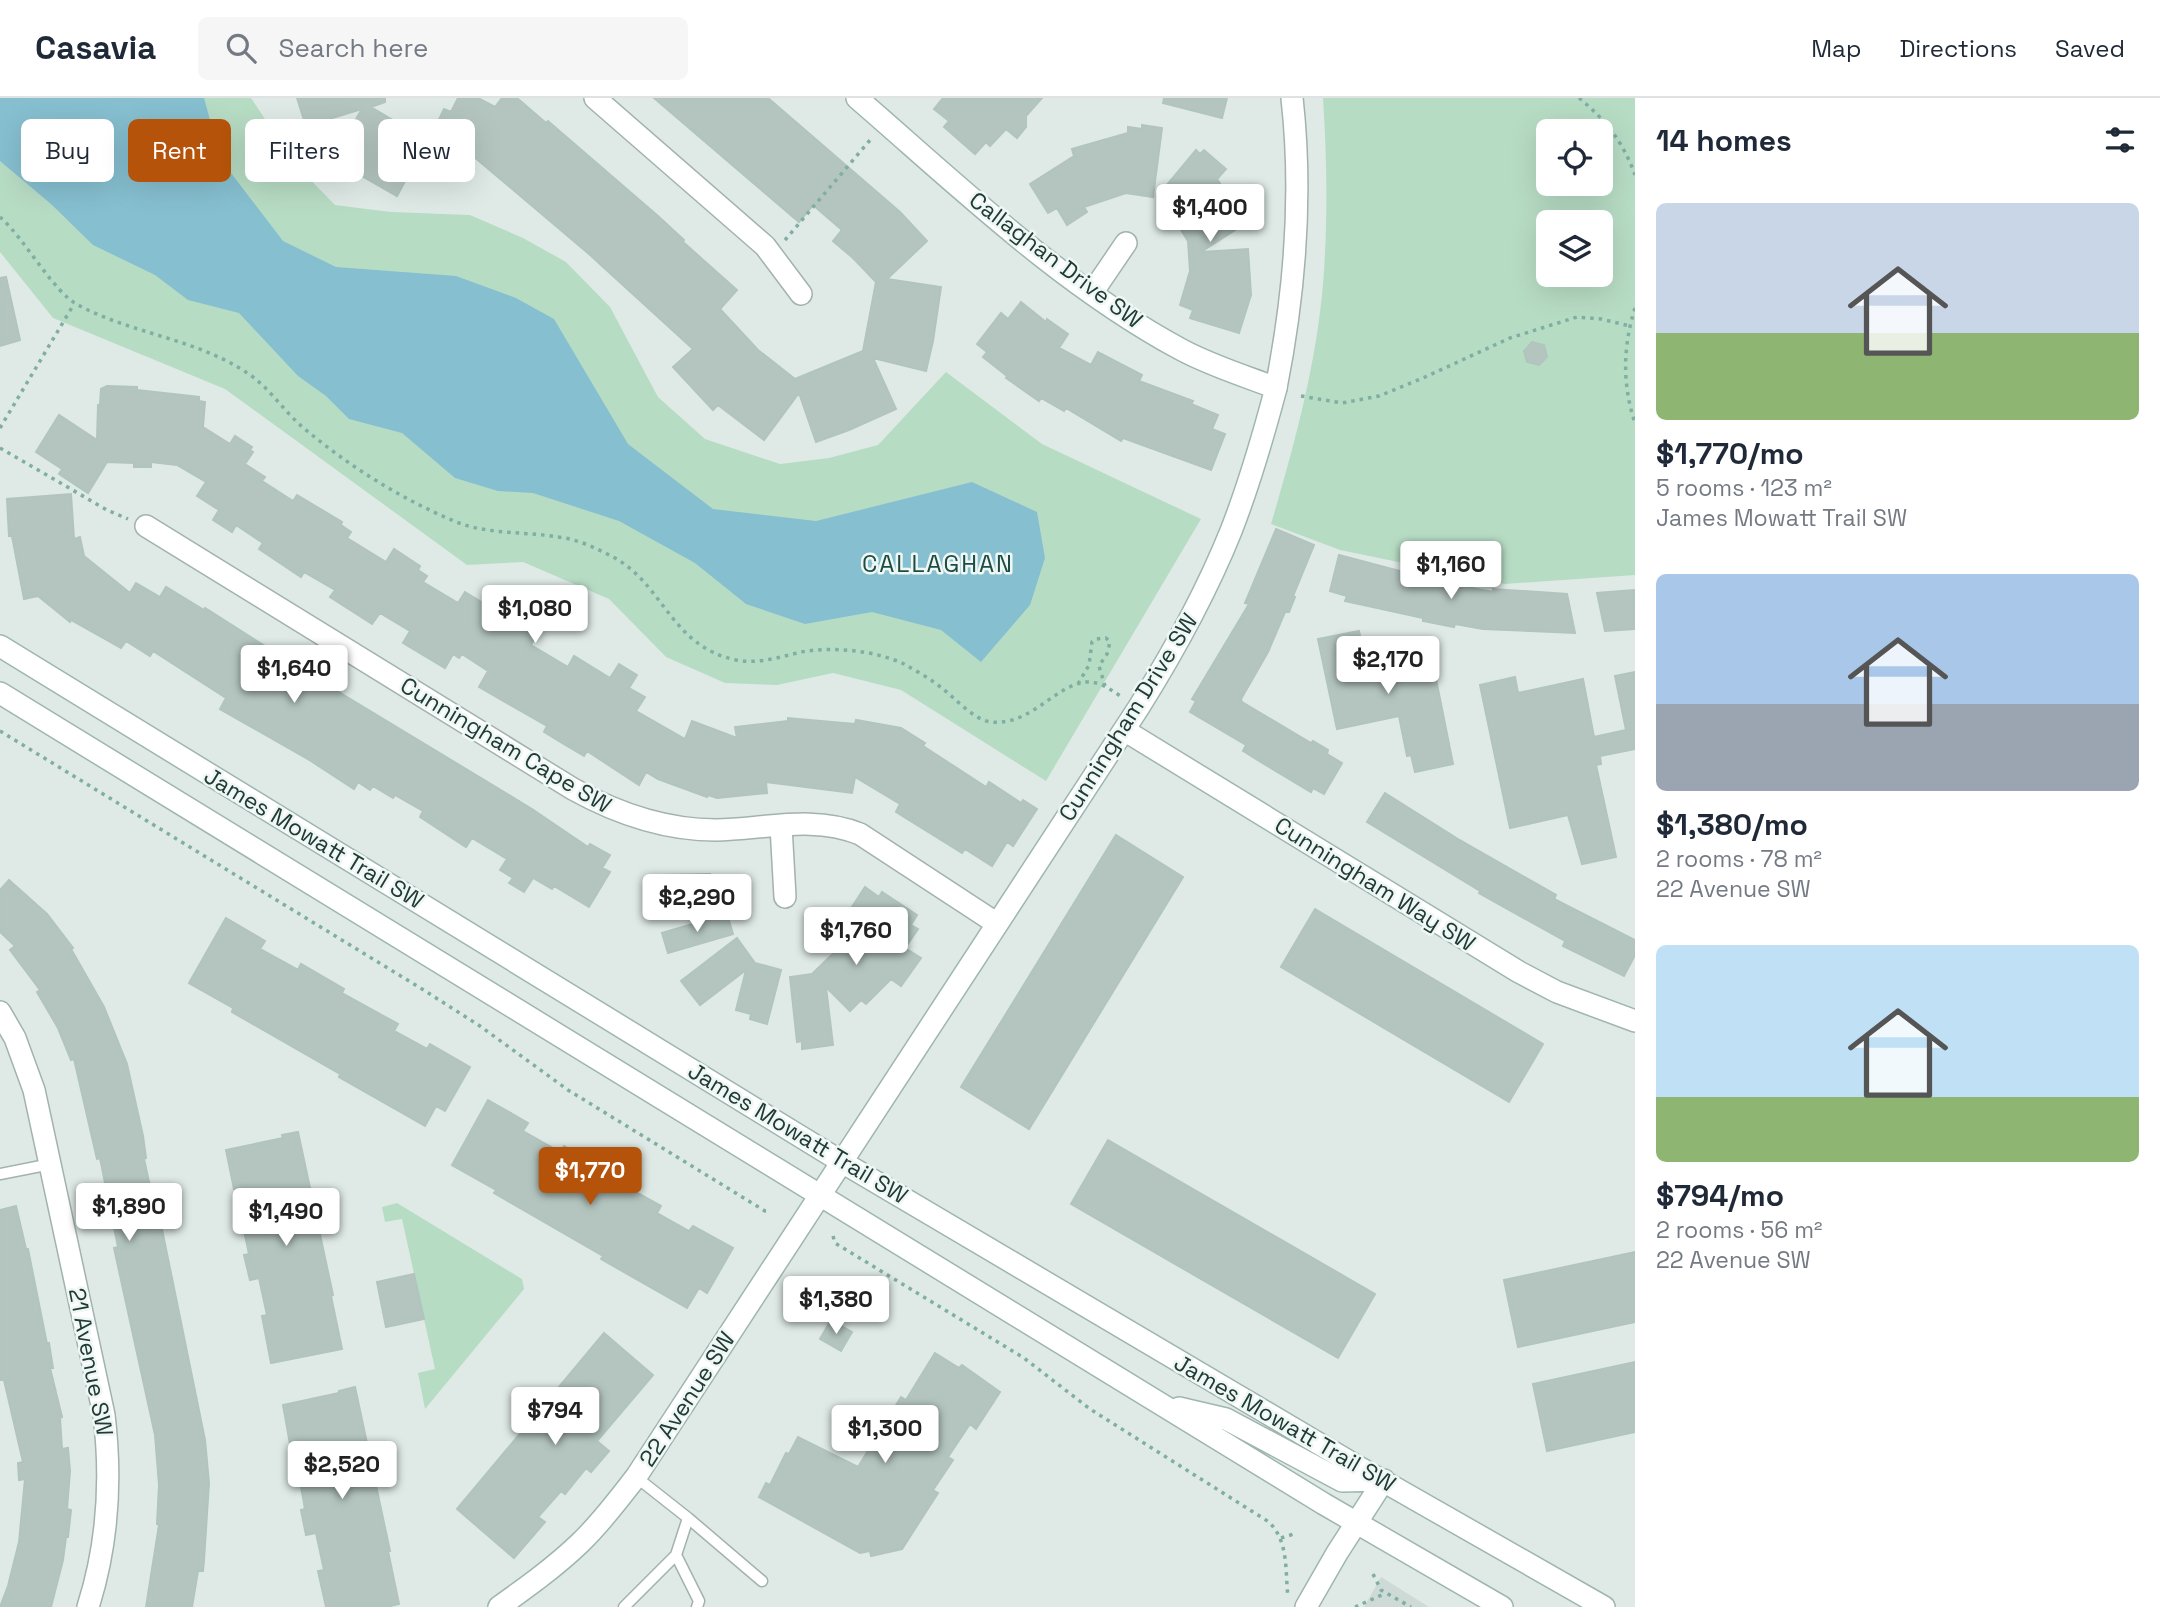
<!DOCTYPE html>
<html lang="en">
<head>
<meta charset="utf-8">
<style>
	body { margin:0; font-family:"Space Grotesk",sans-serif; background:#f6f6f7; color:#1f2937; height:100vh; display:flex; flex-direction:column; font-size:26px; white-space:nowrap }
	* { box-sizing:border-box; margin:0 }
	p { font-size:23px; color:#747a83 }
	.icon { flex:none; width:38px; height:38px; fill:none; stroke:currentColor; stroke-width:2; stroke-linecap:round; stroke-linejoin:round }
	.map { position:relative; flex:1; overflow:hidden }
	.details { display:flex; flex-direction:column; background:#fff; width:525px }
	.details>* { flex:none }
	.top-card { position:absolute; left:21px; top:21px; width:665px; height:63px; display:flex; gap:14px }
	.controls { position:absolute; left:1536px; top:21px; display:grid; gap:14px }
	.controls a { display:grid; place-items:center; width:77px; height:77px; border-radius:10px; background:#fff; box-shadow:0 7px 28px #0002; font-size:35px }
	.price { position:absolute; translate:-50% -60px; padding:0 16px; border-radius:7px; background:#fff; color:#222; font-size:23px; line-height:46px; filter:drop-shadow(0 2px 4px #0008) }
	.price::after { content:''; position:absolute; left:50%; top:42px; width:21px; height:16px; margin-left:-10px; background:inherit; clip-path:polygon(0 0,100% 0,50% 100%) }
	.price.active { background:#b45309; color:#fff }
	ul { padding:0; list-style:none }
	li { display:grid; align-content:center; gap:14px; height:371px; padding:0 21px }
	li span { display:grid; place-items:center; height:217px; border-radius:10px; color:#555 }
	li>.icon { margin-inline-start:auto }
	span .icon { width:126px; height:126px; fill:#fffc; stroke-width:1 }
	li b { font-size:30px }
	h2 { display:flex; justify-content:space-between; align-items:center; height:84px; padding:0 21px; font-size:30px }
	.tag { padding:0 24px; border-radius:10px; background:#fff; box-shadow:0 7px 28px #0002; font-size:24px; line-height:63px }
	.tag.active { background:#b45309; color:#fff }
	header { display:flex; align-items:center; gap:42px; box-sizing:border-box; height:98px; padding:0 35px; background:#fff; border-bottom:2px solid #e0e1e3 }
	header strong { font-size:33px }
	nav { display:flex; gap:38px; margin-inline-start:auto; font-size:24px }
	.search { width:490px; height:63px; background:#f6f6f7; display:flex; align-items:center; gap:18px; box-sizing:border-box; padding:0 24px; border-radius:10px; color:#747a83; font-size:26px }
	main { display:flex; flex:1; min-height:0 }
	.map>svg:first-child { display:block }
</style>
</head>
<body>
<header>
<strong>Casavia</strong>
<div class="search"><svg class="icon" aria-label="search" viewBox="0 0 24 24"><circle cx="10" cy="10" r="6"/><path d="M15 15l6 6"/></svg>Search here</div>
<nav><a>Map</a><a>Directions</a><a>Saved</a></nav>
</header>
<main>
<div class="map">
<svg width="1635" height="1509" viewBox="0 0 1635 1509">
	<rect width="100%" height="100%" fill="#dfeae6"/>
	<!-- built -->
	<path fill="#cddad5" d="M 1381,1479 L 1429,1509 L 1364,1509 Z"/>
	<!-- green -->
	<path fill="#b7dcc4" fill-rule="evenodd" d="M 0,0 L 251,0 L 294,65 L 335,107 L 391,114 L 470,117 L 523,140 L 566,164 L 610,209 L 658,299 L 705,341 L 780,366 L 829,360 L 878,347 L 946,274 L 1042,346 L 1201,421 L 1046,683 L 901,592 L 833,575 L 777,587 L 725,585 L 666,559 L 609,501 L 523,464 L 467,467 L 225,291 L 53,220 L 0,154 Z
		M 1323,0 L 1635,0 L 1635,477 L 1505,486 L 1340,452 L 1271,426 C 1294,348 1316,268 1323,186 C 1328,124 1327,62 1323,0 ZM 1549,33 L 1601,33 L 1601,86 L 1549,86 ZM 1549,124 L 1601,124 L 1601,177 L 1549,177 Z
		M 397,1105 L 522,1181 L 524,1191 L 425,1311 L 418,1275 L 435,1271 L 402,1121 L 385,1124 L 382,1109 Z"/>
	<!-- water -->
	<path fill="#86bfd0" d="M 0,0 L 204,0 L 221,62 L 283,143 L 336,169 L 456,178 L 516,200 L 554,221 L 628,346 L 713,411 L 816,423 L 972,384 L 1037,414 L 1045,460 L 1030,507 L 981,564 L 941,532 L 872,514 L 805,526 L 746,506 L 695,465 L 619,423 L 533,395 L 498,393 L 455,380 L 402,335 L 349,321 L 326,298 L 298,278 L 239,215 L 188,202 L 155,177 L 93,147 L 51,106 L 0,63 Z"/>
	<!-- building -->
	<path fill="#b4c5bf" stroke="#b1c4be" stroke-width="2" d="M 297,0 L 385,0 L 385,4 L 371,9 L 406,30 L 409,24 L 432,36 L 444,11 L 451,14 L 458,0 L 478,0 L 495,9 L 502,0 L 517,0 L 546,25 L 548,23 L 658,118 L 684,142 L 683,144 L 737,192 L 720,211 L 758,252 L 795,281 L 863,253 L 876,184 L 853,160 L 833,143 L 842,132 L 813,107 L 799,124 L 654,0 L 768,0 L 900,114 L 927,143 L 887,181 L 941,189 L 933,243 L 926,273 L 873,260 L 896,311 L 849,332 L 816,344 L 799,295 L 764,342 L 718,307 L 713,312 L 673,269 L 693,251 L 589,156 L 460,47 L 447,74 L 418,59 L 397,98 L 332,61 L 362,11 L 306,28 Z
		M 943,0 L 1042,0 L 1026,18 L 1026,29 L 1017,40 L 1006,31 L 990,48 L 986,44 L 975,56 L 944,29 L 949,23 L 934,11 Z
		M 1164,0 L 1227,0 L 1222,20 L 1163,5 Z
		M 1142,27 L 1162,30 L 1153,99 L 1126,95 L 1084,109 L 1087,114 L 1067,127 L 1057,110 L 1048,115 L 1030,86 L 1074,58 L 1072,51 L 1128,35 L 1128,29 L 1142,31 Z
		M 1196,52 L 1200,56 L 1204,52 L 1226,71 L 1217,81 L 1246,125 L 1201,154 L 1248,151 L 1251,197 L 1239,235 L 1190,220 L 1193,212 L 1180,207 L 1190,173 L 1188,143 L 1178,127 L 1184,123 L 1157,99 Z
		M 6,179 L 20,242 L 0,248 L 0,180 Z
		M 1021,204 L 1046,224 L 1047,221 L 1068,236 L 1059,250 L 1091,267 L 1098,254 L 1142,277 L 1139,283 L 1193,303 L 1191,306 L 1218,317 L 1212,331 L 1225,336 L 1211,372 L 1123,340 L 1121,343 L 1066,310 L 1064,313 L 1041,300 L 1039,303 L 1006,280 L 1007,278 L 983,259 L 987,254 L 977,246 L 1001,215 L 1008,221 Z
		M 1532,244 L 1544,247 L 1547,259 L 1539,267 L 1527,264 L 1524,253 Z
		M 107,288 L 137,289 L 137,292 L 199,299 L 199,303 L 205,304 L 203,329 L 230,346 L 235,338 L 252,349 L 250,352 L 253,354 L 245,366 L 265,379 L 262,383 L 293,403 L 297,397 L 342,424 L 341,427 L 351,434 L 347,440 L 386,464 L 394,451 L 420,468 L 418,472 L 427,478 L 423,484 L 458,505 L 465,494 L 498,514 L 536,538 L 531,547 L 568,569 L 574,558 L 610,580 L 619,566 L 637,577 L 629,590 L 645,599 L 636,613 L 685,641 L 692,623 L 737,640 L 735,629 L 788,623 L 788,620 L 855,626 L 856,622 L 901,630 L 925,645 L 923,648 L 986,689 L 989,684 L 1021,705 L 1023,702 L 1037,711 L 1013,748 L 1007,744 L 992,768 L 965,751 L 962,755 L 896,714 L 900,706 L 855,679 L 852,695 L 766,684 L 767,695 L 717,700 L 708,697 L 707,699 L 658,681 L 646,674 L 639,687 L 587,653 L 584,658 L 562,645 L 544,634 L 547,628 L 479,589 L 488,573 L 462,556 L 459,560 L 453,556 L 445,570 L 403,545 L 410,533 L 380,515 L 372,526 L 330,499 L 335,492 L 304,474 L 301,479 L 259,451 L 263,445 L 236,427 L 232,434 L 213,422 L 219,412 L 197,398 L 206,384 L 177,367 L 151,364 L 151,369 L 134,369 L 134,365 L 107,364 L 88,395 L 59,376 L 62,371 L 36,354 L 59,317 L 97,342 L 98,307 L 100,307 L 101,291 Z
		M 71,396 L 74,441 L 80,439 L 84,458 L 130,495 L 136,485 L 160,499 L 166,489 L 204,512 L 205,510 L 309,576 L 532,711 L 588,749 L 590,746 L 610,757 L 602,770 L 610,774 L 589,809 L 554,788 L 552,791 L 533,780 L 524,794 L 509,785 L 513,780 L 500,772 L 507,761 L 472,740 L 466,749 L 420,719 L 423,713 L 395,697 L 393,700 L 373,688 L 370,692 L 358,684 L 354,691 L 311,663 L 220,611 L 226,600 L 153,553 L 150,558 L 126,543 L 121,550 L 71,522 L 70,524 L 38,498 L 24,501 L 12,438 L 9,438 L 7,401 Z
		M 1276,431 L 1314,447 L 1293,498 L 1295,499 L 1289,514 L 1285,514 L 1268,554 L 1241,601 L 1242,604 L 1311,645 L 1313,643 L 1328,652 L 1327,656 L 1342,665 L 1324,696 L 1313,690 L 1311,694 L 1269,669 L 1243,653 L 1246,647 L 1190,614 L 1196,603 L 1192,601 L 1249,506 L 1245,505 Z
		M 1339,457 L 1407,475 L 1405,480 L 1450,488 L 1451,486 L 1493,494 L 1493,491 L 1567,496 L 1575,535 L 1483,531 L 1455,526 L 1454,529 L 1423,523 L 1423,520 L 1345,503 L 1347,498 L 1330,493 Z
		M 1634,492 L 1635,531 L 1605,533 L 1597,495 Z
		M 1359,533 L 1366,565 L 1430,551 L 1453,666 L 1415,674 L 1411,657 L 1407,658 L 1399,618 L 1337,631 L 1318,541 Z
		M 1635,574 L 1635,651 L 1600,658 L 1601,666 L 1596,667 L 1616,759 L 1582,766 L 1568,717 L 1510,730 L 1480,587 L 1515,579 L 1518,595 L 1583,581 L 1594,639 L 1626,632 L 1615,578 Z
		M 1385,695 L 1458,741 L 1556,797 L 1554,801 L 1635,842 L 1635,857 L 1624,878 L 1563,848 L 1565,843 L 1479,795 L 1480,793 L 1367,724 Z
		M 1116,737 L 1183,779 L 1029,1031 L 961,989 Z
		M 710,776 L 710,783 L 728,782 L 728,805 L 663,806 L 662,777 Z
		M 9,782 L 47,816 L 73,850 L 71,851 L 104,909 L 127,966 L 143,1038 L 146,1060 L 144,1061 L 151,1093 L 154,1092 L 205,1342 L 209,1385 L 204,1462 L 203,1473 L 198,1473 L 192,1509 L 146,1509 L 159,1427 L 157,1426 L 159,1387 L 155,1337 L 114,1150 L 118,1149 L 100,1060 L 97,1061 L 74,961 L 71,962 L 58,930 L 37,894 L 40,892 L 10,852 L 15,848 L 0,834 L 0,792 Z
		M 865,789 L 879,799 L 882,794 L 917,817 L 911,827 L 918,831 L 905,850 L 921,860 L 901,888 L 891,881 L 866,906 L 861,902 L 850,913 L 826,889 L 833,947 L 802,951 L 802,943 L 797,944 L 790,879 L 812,876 L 843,846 L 862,816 L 852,809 Z
		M 1315,811 L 1543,946 L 1509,1004 L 1281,869 Z
		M 727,816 L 733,836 L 668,855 L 662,835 Z
		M 226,820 L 265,843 L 260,851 L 298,872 L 301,866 L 344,891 L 342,895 L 398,926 L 394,933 L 427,951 L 430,946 L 470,969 L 445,1013 L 436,1008 L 425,1028 L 339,979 L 340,976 L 232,914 L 233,910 L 189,885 Z
		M 737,840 L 755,865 L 781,872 L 767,926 L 750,921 L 751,916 L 736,912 L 746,872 L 700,907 L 681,883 Z
		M 488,1002 L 528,1025 L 523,1033 L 560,1054 L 564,1048 L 607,1073 L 605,1077 L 661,1108 L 657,1115 L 689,1133 L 693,1128 L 733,1150 L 707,1195 L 699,1190 L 687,1210 L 601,1161 L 603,1158 L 494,1095 L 496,1092 L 452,1067 Z
		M 298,1034 L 333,1197 L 331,1198 L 342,1251 L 271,1265 L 262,1218 L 267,1217 L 259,1180 L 250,1182 L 244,1157 L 249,1156 L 242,1123 L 247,1121 L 241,1089 L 234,1091 L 226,1052 L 283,1040 L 282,1037 Z
		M 1108,1042 L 1375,1196 L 1338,1260 L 1071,1106 Z
		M 16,1108 L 26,1151 L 28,1151 L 47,1246 L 49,1245 L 53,1270 L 50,1270 L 62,1319 L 60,1320 L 62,1351 L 68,1350 L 70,1373 L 67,1411 L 71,1412 L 68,1439 L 66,1439 L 63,1462 L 51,1509 L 0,1509 L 8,1488 L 19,1444 L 25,1381 L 19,1382 L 18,1365 L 23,1364 L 4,1282 L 0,1282 L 0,1112 Z
		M 1635,1154 L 1635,1224 L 1518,1249 L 1504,1182 Z
		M 414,1176 L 424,1221 L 386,1229 L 377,1184 Z
		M 831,1222 L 852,1234 L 841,1253 L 820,1241 Z
		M 604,1235 L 653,1277 L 597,1343 L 609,1353 L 591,1374 L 586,1370 L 565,1396 L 561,1393 L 538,1419 L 545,1424 L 514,1460 L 457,1411 Z
		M 935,1255 L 959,1270 L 962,1267 L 1000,1294 L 976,1331 L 970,1326 L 948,1359 L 953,1362 L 933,1392 L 938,1395 L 902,1451 L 871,1458 L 870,1453 L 860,1455 L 759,1399 L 766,1385 L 770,1387 L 786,1355 L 789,1356 L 798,1339 L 858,1369 L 901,1299 L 906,1302 Z
		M 1635,1264 L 1635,1334 L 1547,1353 L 1533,1286 Z
		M 355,1289 L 390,1453 L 388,1453 L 399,1506 L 386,1509 L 326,1509 L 318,1473 L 324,1472 L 316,1435 L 306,1437 L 301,1412 L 305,1411 L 299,1377 L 304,1376 L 297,1344 L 290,1346 L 283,1307 L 339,1295 L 339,1293 Z"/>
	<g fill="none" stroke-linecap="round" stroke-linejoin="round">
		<defs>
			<path id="lane" d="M 0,1076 L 51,1066
				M 688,1420 L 762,1483
				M 676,1457 L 699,1503 L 697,1509
				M 624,1509 L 676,1457 L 688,1420 L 636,1379"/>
			<path id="street" d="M 595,0 L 765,148 L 801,196
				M 1092,195 L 1126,145
				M 1276,290 C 1295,194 1303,98 1292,0
				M 146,428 L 573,691 C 618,716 664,732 716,732 C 764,731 814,717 860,736 L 996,825
				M 781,728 L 785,799
				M 0,914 L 15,940 L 34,992 L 104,1317 C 112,1383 108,1446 88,1509"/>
			<path id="secondary" d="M 0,548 L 842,1064 L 1355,1367 L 1604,1509
				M 0,595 L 1324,1406 L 1502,1509
				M 1124,632 L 1519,874 L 1557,894 L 1635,923
				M 1179,1310 L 1226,1321 L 1342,1383 L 1382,1382
				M 499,1509 C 527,1489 555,1469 580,1445 C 601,1425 618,1402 636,1379 L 1139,609 C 1174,553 1206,495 1231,433 C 1249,387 1263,339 1276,290 C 1245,278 1212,268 1182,252 C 1061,187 960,89 857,0
				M 1306,1509 L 1337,1455 L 1384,1382"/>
		</defs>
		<!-- lane casing -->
		<use href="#lane" stroke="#a2b2ad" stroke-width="13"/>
		<!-- street casing -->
		<use href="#street" stroke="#a2b2ad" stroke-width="24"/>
		<!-- secondary casing -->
		<use href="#secondary" stroke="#9eb6af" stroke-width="24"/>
		<!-- path -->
		<path stroke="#7faea3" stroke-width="3.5" stroke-dasharray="3.5 5" stroke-linecap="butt" d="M 1579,0 C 1606,22 1623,44 1635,77
			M 0,119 C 25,141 54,195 78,207 C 134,237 201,241 253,279 C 270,292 283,311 299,326 C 344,365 399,400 454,423 C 487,437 523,433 558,439 C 577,441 596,450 613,459 C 664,486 670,548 736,562 C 761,567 784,557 807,553 C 838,549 876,553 904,566 C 917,573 932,582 943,591 C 956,601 974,622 991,624 C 1031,628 1055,587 1086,584 C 1100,583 1111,592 1122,599
			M 785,142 L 871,41
			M 1635,210 C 1623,248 1622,286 1635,325
			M 1301,298 L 1342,305 L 1379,298 L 1423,280 L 1510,240 L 1577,219 L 1601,221 L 1630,228
			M 0,330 L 74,206
			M 0,350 L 107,412 L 128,421
			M 1078,586 L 1089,567 L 1092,544 L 1096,541 L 1106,540 L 1110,544 L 1107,556 L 1099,568 L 1105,588
			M 0,633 L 422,891 L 480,928 L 568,992 L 765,1113 L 770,1113
			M 833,1138 L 835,1145 L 1024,1260 L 1090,1311 L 1269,1424 C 1289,1444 1285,1473 1288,1499
			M 1281,1440 L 1297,1435
			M 1373,1476 L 1381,1492 L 1411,1509
			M 1355,1509 L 1386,1495"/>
		<!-- lane -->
		<use href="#lane" stroke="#fff" stroke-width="10"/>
		<!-- street -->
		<use href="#street" stroke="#fff" stroke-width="21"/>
		<!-- secondary -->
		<use href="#secondary" stroke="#fff" stroke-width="21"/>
	</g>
	<g text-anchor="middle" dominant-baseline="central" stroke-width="5" stroke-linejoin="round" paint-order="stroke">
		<!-- street labels -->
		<g font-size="23" fill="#203a35" stroke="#eff7f4">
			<text transform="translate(1056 162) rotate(37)">Callaghan Drive SW</text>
			<text transform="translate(1128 619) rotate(-58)">Cunningham Drive SW</text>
			<text transform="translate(506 647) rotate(31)">Cunningham Cape SW</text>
			<text transform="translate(314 740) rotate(31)">James Mowatt Trail SW</text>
			<text transform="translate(1375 786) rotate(32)">Cunningham Way SW</text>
			<text transform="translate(798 1035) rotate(31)">James Mowatt Trail SW</text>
			<text transform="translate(91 1264) rotate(79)">21 Avenue SW</text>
			<text transform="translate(687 1301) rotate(-57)">22 Avenue SW</text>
			<text transform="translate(1285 1325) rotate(30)">James Mowatt Trail SW</text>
		</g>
		<!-- neighbourhood labels -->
		<g font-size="24" letter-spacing="2" fill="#1c4c44" stroke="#eff7f4">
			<text x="938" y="465">CALLAGHAN</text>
		</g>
	</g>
</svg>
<div class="controls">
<a><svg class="icon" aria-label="locate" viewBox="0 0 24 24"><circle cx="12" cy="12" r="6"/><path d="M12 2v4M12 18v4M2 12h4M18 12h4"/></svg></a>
<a><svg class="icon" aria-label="layers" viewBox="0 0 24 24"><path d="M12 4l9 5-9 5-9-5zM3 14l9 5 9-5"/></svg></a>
</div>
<b class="price" style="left:1210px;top:146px">$1,400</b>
<b class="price" style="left:1451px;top:503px">$1,160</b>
<b class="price" style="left:535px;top:547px">$1,080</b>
<b class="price" style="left:1388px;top:598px">$2,170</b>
<b class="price" style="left:294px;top:607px">$1,640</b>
<b class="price" style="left:697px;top:836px">$2,290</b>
<b class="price" style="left:856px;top:869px">$1,760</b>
<b class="price active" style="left:590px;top:1109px">$1,770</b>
<b class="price" style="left:129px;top:1145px">$1,890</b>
<b class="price" style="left:286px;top:1150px">$1,490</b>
<b class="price" style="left:836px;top:1238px">$1,380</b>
<b class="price" style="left:555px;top:1349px">$794</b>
<b class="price" style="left:885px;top:1367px">$1,300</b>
<b class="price" style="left:342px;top:1403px">$2,520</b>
<div class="top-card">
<a class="tag">Buy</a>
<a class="tag active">Rent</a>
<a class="tag">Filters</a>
<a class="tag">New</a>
</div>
</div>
<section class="details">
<h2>14 homes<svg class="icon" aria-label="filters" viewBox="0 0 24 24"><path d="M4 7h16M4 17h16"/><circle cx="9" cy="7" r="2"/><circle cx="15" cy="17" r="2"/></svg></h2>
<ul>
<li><span style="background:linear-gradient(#c9d6e8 60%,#8fb573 0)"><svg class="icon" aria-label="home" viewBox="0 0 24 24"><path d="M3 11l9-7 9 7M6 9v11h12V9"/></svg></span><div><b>$1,770/mo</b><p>5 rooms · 123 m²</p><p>James Mowatt Trail SW</p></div></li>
<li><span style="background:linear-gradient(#a9c7e8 60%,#9aa5b1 0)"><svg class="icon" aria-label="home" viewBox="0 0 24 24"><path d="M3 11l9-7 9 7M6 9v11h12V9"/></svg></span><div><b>$1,380/mo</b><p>2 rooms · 78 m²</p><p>22 Avenue SW</p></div></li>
<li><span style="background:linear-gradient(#bfe0f5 70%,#8fb573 0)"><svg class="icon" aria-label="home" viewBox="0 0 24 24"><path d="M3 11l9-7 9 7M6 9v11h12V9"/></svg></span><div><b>$794/mo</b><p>2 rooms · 56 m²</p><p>22 Avenue SW</p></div></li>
</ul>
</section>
</main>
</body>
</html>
